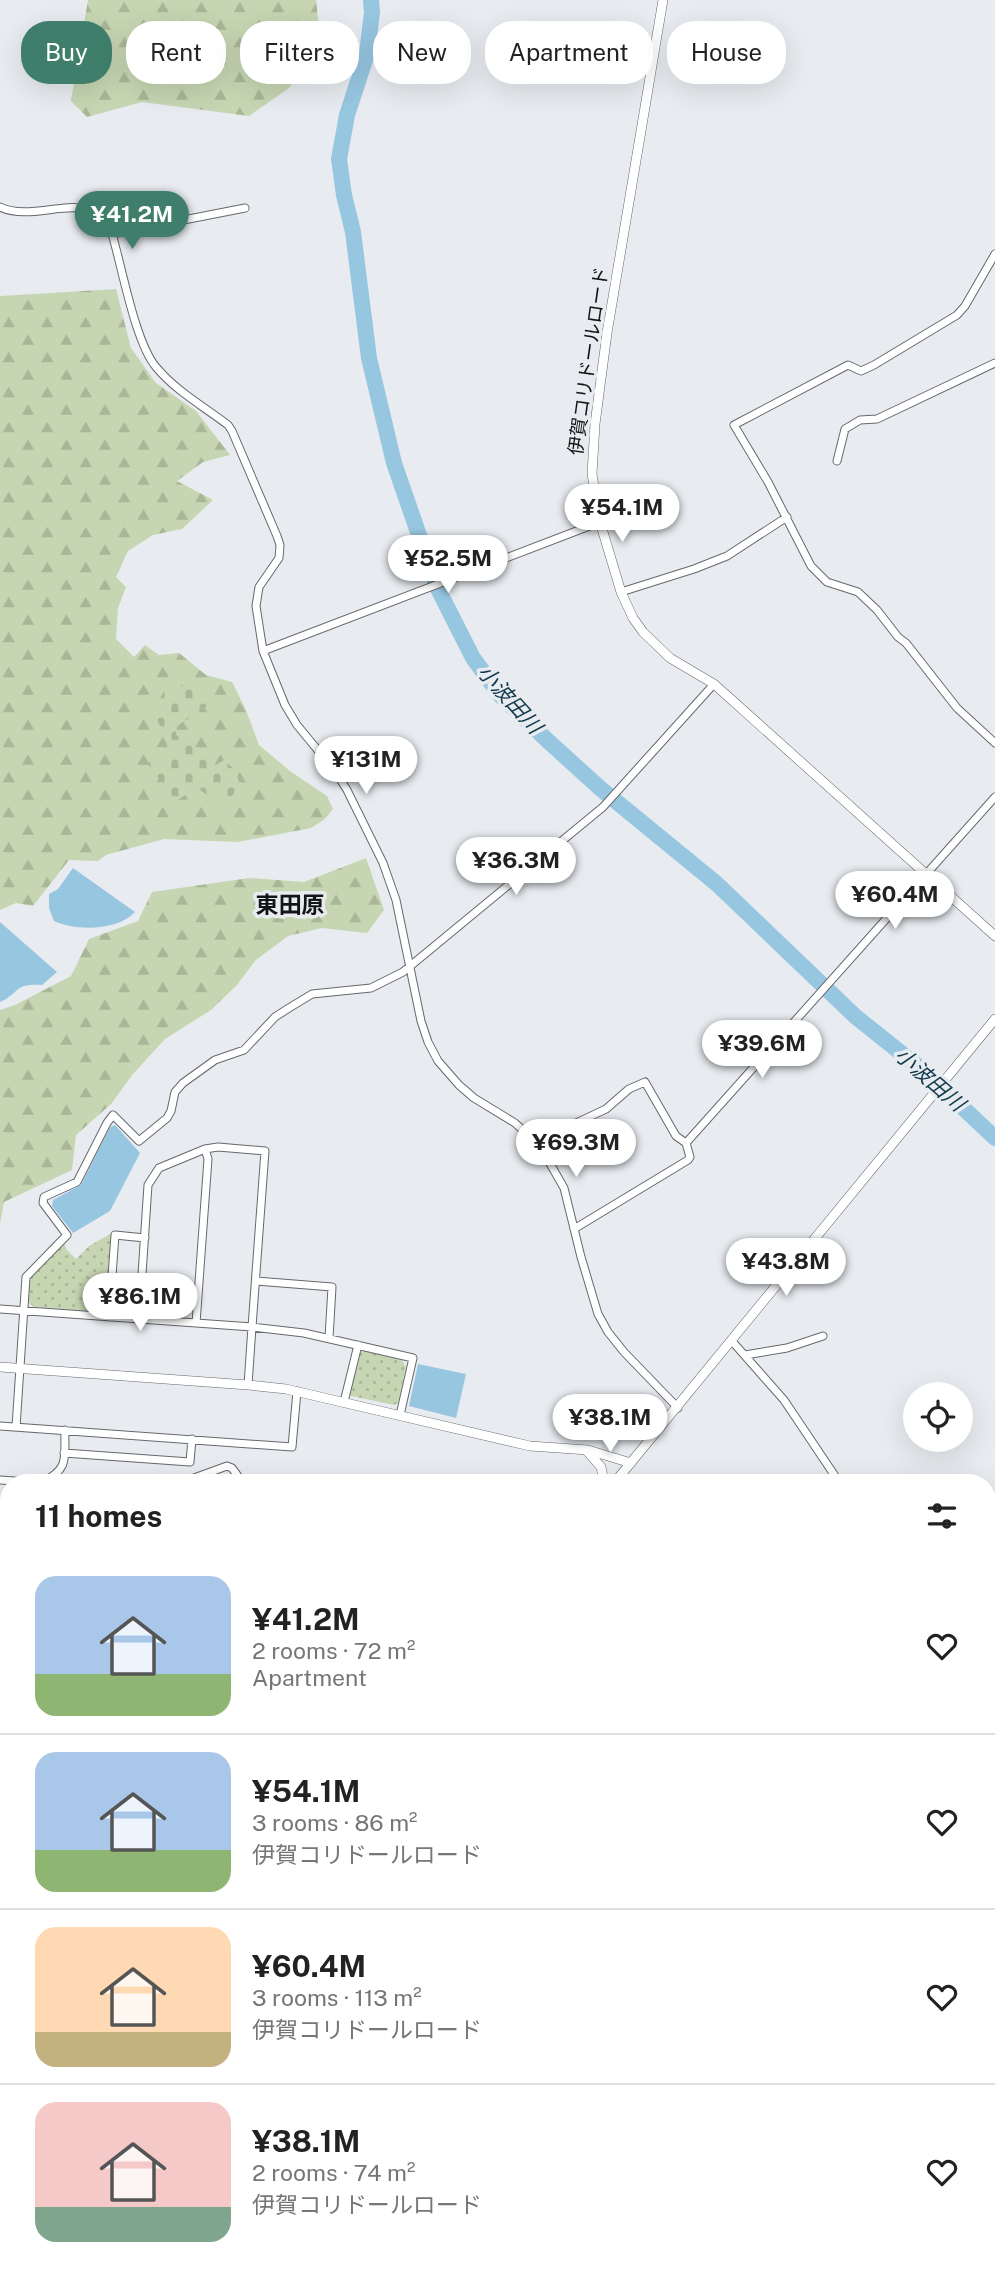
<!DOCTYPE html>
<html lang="en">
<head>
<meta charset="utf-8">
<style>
	body { margin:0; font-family:"Public Sans","Noto Sans JP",sans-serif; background:#f6f6f6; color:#222; height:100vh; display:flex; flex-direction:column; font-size:26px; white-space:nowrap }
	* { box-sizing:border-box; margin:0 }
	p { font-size:23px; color:#767676 }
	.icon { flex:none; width:38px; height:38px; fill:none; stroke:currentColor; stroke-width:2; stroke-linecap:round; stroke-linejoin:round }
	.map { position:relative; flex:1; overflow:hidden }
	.sheet { position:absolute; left:0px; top:1474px; width:996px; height:800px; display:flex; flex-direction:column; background:#fff; border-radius:28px 28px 0 0; box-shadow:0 7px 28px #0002 }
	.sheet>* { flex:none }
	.banner { position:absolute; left:21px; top:21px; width:954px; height:63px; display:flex; gap:14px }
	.tools { position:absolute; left:903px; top:1382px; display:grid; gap:14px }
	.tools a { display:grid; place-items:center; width:70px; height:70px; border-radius:50%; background:#fff; box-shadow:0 7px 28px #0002; font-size:35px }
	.price { position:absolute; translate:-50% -60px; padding:0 16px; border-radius:24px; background:#fff; color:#222; font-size:23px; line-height:46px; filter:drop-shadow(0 2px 4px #0008) }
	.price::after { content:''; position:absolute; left:50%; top:42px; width:21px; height:16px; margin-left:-10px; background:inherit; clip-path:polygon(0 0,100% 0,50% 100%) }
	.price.active { background:#3f7e6a; color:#fff }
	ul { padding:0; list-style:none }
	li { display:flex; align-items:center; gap:21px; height:175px; padding:0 35px }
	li+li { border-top:2px solid #e0e0e0 }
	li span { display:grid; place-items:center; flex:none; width:196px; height:140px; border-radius:21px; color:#555 }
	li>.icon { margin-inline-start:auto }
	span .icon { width:84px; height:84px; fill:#fffc; stroke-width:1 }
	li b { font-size:30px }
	h2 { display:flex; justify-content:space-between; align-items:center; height:84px; padding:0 35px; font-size:30px }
	.tag { padding:0 24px; border-radius:28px; background:#fff; box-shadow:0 7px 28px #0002; font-size:24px; line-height:63px }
	.tag.active { background:#3f7e6a; color:#fff }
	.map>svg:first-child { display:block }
</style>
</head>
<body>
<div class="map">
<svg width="995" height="2273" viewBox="0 0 995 2273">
	<defs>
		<pattern id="industrial-furrows" width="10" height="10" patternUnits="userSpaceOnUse" patternTransform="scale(1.75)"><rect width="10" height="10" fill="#d6dfe9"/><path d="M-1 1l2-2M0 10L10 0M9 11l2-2" fill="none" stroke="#b7bec7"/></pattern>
		<pattern id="grass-dots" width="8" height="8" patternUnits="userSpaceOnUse" patternTransform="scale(1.75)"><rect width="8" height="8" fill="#c6d6b2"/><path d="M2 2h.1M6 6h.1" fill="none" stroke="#a9b798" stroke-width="1.8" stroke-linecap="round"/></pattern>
		<pattern id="forest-firs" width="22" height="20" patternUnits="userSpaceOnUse" patternTransform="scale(1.75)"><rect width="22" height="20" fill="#c6d6b2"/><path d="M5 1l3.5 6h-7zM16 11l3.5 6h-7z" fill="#a9b798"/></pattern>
		<pattern id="cemetery-stones" width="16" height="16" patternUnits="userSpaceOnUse" patternTransform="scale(1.75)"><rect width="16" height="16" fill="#c6d6b2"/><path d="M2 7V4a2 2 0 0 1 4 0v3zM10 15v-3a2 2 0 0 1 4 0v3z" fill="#a9b798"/></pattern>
	</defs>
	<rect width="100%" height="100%" fill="#e8ecf0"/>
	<!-- industrial -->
	<path fill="url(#industrial-furrows)" d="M 0,1611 L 9,1617 L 9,1840 L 0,1838 Z"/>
	<!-- grass -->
	<path fill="url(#grass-dots)" d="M 112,1233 L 108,1308 L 102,1312 L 34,1307 L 28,1302 L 30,1278 L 64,1243 L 67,1250 L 76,1259 L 89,1246 Z
		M 364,1351 L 402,1360 L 406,1367 L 398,1403 L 394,1405 L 351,1396 L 349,1393 L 359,1353 Z"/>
	<!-- forest -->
	<path fill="url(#forest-firs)" d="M 88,0 L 316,0 L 319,29 L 306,64 L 289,88 L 249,116 L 142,102 L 87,117 L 71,101 Z
		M 116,289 L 131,348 L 156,383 L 196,411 L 230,455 L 203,462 L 177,481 L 213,500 L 182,529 L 153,535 L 128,551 L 116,577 L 126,587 L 118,608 L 116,639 L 134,657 L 145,645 L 159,655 L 179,653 L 206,675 L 232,682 L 246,710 L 259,745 L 290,771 L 327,796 L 333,809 L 325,819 L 311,828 L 238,842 L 164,839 L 106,855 L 98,861 L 69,860 L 33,906 L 16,903 L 0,910 L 0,296 Z
		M 366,858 L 384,910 L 367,933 L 322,928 L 288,936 L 256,960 L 236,986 L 211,1010 L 165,1039 L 133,1074 L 111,1104 L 76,1135 L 72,1170 L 4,1202 L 0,1224 L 0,1010 L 15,1005 L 71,976 L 89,939 L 138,921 L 152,892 L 249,878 L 304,882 Z
		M 0,2075 L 9,2078 L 9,2264 L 163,2265 L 161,2273 L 0,2273 Z
		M 926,2264 L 928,2273 L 307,2273 L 306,2265 Z"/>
	<!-- cemetery -->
	<path fill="url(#cemetery-stones)" d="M 196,684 L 209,705 L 177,726 L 176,735 L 196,748 L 211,768 L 224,760 L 236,771 L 240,786 L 229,799 L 215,802 L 197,787 L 176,801 L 147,763 L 161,758 L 168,750 L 166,738 L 153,712 L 165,689 Z"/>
	<!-- water -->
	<path fill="#97c6e1" d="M 73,868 L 135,912 C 118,931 76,931 54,921 L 49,908 L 49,894 L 58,889 Z
		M 0,922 L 57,972 L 42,985 C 13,983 21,993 0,1002 Z
		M 115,1125 L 140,1153 L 110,1211 L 73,1233 L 52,1206 L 53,1200 L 81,1185 L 110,1127 Z
		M 418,1364 L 466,1374 L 456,1418 L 409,1406 Z"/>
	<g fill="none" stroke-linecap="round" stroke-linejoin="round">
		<!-- river -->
		<path stroke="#97c6e1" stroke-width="16" d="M 371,0 L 372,12 L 367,54 L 347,115 L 339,159 L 344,195 L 353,232 L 369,358 L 394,463 L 437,587 L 473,658 L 500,695 L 548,741 L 601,789 L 717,884 L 856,1017 L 925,1072 L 995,1138"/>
		<defs>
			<path id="minor" d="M 0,207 C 38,225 92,183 112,234
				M 245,208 L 112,234 C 122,267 135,342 156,367 C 176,391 203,406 228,425 L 232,431 L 277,536 L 280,545 L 279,558 L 259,587 L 256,606 L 263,651 L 285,705 L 297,725 L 335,771 L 347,790 L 383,863 L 396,900 L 421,1021 L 428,1042 L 438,1061 L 459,1085 L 474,1098 L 515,1123 L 540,1146 L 564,1188 L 581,1257 L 598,1314 L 608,1332 L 624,1352 L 678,1408
				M 995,254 L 965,306 L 957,315 L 874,365 L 861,371 L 848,365 L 734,425 L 768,482 L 811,566 L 827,582 L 858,592 L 877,610 L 898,637 L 906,643 L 957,708 L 995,743
				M 837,461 L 845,429 L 860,420 L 877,419 L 995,363
				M 621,592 L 694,569 L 727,556 L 787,517
				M 263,651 L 600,522
				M 686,1143 L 995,797
				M 540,1146 L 574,1124 L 606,1109 L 629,1089 L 645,1082 L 676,1136 L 686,1143 L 690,1157 L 688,1160 L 574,1229
				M 256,1281 L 332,1287 L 329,1338
				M 0,1309 L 252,1327 L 248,1385
				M 109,1317 L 115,1235 L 145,1238
				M 139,1319 L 148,1185 L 159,1168 L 205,1149 L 218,1147 L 265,1151 L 252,1327 L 304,1333 L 413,1358 L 400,1415
				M 196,1323 L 208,1159 L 205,1149
				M 731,1340 L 784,1400 L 839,1482
				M 745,1355 L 787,1348 L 823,1336
				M 344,1402 L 358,1345
				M 0,1426 L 292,1447 L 297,1391
				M 16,1427 L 26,1277 L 67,1235 L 43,1203 L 44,1197 L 77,1182 L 107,1123 L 113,1115 L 139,1141 L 167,1118 L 171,1111 L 175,1092 L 183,1083 L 215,1060 L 244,1050 L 275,1017 L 289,1008 L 312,994 L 371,988 L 403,972 L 603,807 L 714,684
				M 64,1453 L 190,1462 L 192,1439
				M 0,1480 L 29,1482
				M 43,1482 C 70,1468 64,1458 65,1430
				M 183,1482 L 227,1466 L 232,1468 L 240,1479
				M 987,1661 L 995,1665
				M 987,1974 L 995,1991
				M 987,2012 L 995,2023"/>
			<path id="tertiary" d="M 663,0 L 607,333 L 595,424 L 592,474 L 600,522 L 621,592 L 633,618 L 643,632 L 670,658 L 714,684 L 995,936
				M 0,1367 L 248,1385 L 286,1389 L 530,1446 L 588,1450 L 631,1463
				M 587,1451 L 601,1467 L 604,1482
				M 615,1482 L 995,1019
				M 0,1683 L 9,1684
				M 0,1997 L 9,1994
				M 293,2264 L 295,2273"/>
			<path id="trunk" d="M 0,2081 L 9,2080
				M 987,2164 L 995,2166"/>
		</defs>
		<!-- minor casing -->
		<use href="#minor" stroke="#65686c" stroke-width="9"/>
		<!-- tertiary casing -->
		<use href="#tertiary" stroke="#65686c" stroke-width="10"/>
		<!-- trunk casing -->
		<use href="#trunk" stroke="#65686c" stroke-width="14"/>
		<!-- minor -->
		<use href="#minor" stroke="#fff" stroke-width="7"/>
		<!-- tertiary -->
		<use href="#tertiary" stroke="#fff" stroke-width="9"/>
		<!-- trunk -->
		<use href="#trunk" stroke="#fff" stroke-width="12"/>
	</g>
	<g text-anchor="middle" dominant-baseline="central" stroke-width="7" stroke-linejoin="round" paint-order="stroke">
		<!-- street labels -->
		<g font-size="19" fill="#131416" stroke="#e8ecf0">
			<text transform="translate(588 361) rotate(-82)">伊賀コリドールロード</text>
		</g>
		<!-- water labels -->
		<g font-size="21" font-style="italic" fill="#11384b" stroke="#e8ecf0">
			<text transform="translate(510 699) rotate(48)">小波田川</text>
			<text transform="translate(930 1079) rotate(41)">小波田川</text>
		</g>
		<!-- quarter labels -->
		<g font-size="23" font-weight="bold" fill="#131416" stroke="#e8ecf0">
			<text x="290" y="904">東田原</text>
		</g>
	</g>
</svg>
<div class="tools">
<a><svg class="icon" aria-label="locate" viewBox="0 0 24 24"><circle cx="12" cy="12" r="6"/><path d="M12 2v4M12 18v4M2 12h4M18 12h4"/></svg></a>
</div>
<b class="price active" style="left:132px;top:251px">¥41.2M</b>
<b class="price" style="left:622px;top:544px">¥54.1M</b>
<b class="price" style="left:448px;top:595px">¥52.5M</b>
<b class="price" style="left:366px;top:796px">¥131M</b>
<b class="price" style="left:516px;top:897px">¥36.3M</b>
<b class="price" style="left:895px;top:931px">¥60.4M</b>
<b class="price" style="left:762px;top:1080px">¥39.6M</b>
<b class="price" style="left:576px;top:1179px">¥69.3M</b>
<b class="price" style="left:786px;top:1298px">¥43.8M</b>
<b class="price" style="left:140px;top:1333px">¥86.1M</b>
<b class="price" style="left:610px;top:1454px">¥38.1M</b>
<div class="banner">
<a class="tag active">Buy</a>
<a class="tag">Rent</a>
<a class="tag">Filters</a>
<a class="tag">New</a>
<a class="tag">Apartment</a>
<a class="tag">House</a>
</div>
<section class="sheet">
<h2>11 homes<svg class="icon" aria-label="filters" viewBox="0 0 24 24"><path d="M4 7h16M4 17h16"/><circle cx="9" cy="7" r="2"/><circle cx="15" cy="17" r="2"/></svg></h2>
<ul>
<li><span style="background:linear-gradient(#a9c7e8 70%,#8fb573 0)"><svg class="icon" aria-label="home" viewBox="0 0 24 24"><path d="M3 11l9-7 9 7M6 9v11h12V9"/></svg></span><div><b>¥41.2M</b><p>2 rooms · 72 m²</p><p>Apartment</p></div><svg class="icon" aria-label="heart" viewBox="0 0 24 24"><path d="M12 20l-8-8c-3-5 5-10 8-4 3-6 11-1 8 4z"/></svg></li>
<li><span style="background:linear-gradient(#a9c7e8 70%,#8fb573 0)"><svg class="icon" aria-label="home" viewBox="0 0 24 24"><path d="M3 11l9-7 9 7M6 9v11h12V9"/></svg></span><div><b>¥54.1M</b><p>3 rooms · 86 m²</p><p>伊賀コリドールロード</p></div><svg class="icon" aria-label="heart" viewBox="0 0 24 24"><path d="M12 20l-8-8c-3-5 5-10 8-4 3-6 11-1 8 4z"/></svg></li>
<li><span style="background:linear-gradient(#ffd9b3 75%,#c2b280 0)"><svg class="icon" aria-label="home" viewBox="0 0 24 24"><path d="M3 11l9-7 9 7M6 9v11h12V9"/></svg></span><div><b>¥60.4M</b><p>3 rooms · 113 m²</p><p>伊賀コリドールロード</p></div><svg class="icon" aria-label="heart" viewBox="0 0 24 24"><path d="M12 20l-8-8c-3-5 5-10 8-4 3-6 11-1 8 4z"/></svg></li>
<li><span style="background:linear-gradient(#f6c9c9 75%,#7fa58c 0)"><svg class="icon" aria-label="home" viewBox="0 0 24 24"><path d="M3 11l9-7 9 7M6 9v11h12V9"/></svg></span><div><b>¥38.1M</b><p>2 rooms · 74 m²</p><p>伊賀コリドールロード</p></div><svg class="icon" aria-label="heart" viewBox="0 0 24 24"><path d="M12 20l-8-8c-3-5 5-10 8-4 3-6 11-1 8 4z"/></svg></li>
</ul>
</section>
</div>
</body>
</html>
